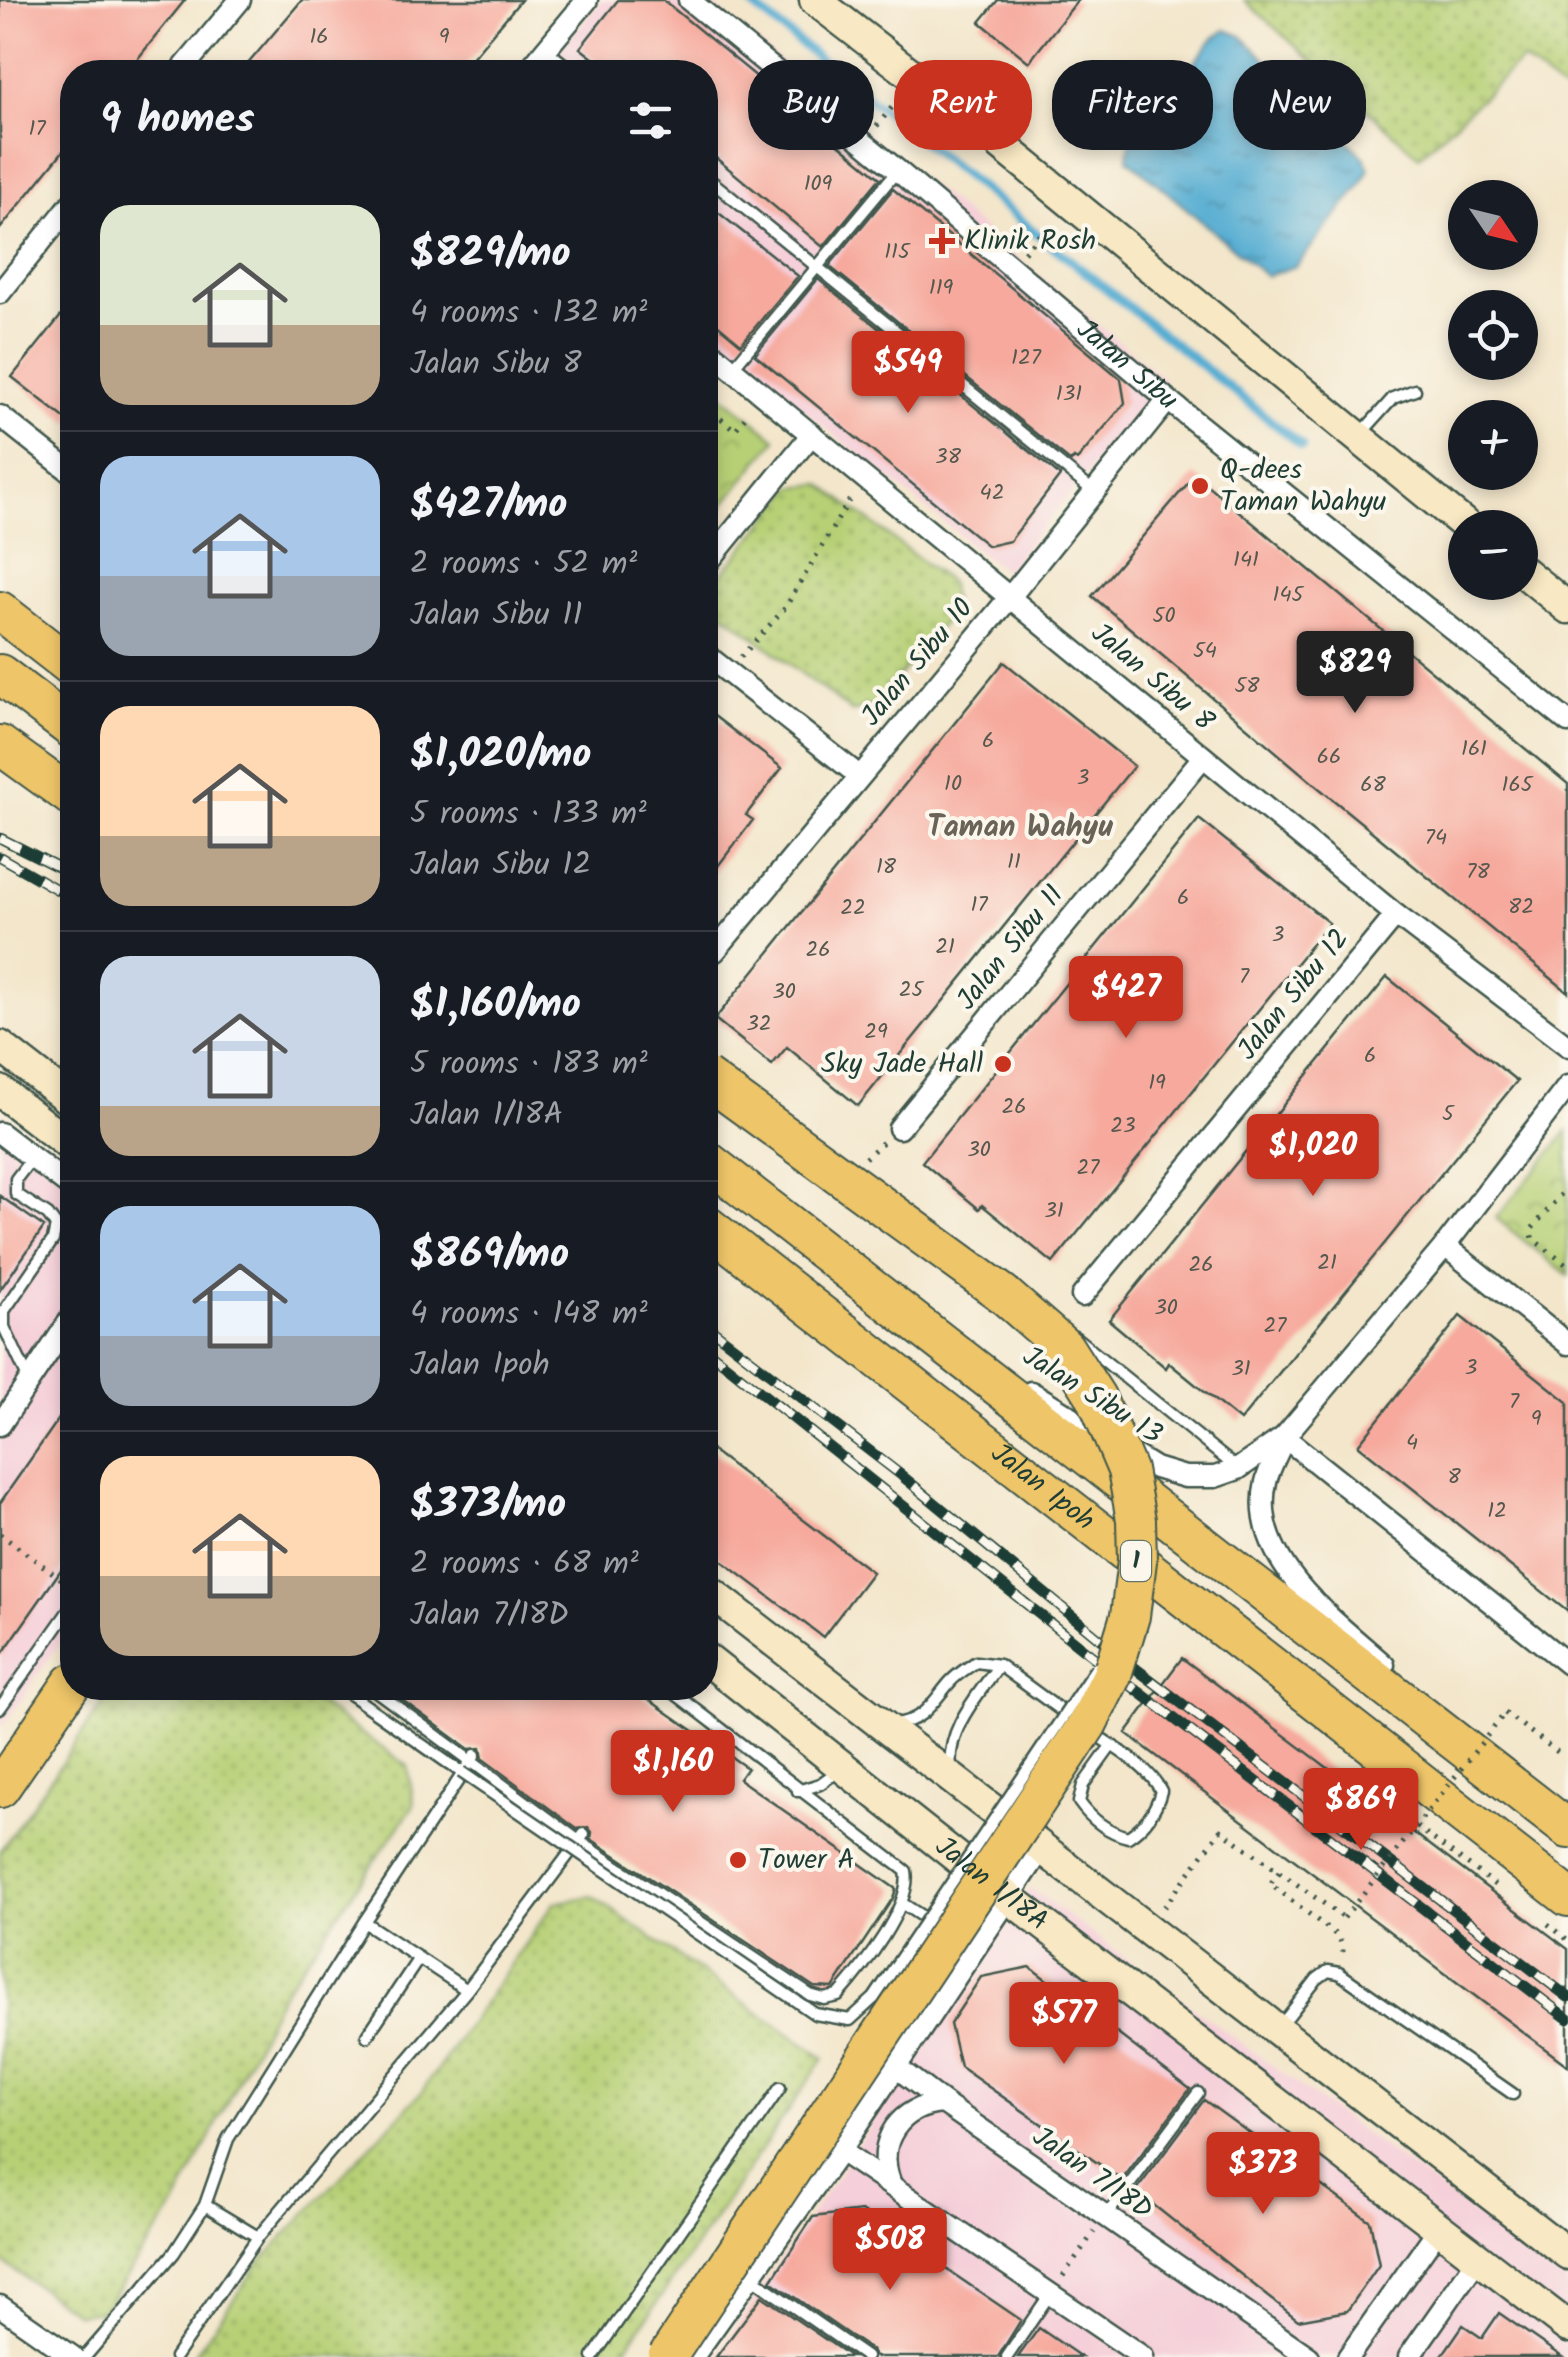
<!DOCTYPE html>
<html lang="en">
<head>
<meta charset="utf-8">
<style>
	body { margin:0; font-family:Kalam,sans-serif; background:#20242c; color:#f1f3f6; height:100vh; display:flex; flex-direction:column; font-size:38px; white-space:nowrap }
	* { box-sizing:border-box; margin:0 }
	p { font-size:32px; color:#9ea1a6 }
	.icon { flex:none; width:55px; height:55px; fill:none; stroke:currentColor; stroke-width:2; stroke-linecap:round; stroke-linejoin:round }
	.map { position:relative; flex:1; overflow:hidden }
	.sheet { position:absolute; left:60px; top:60px; width:658px; height:1640px; display:flex; flex-direction:column; background:#171b24; border-radius:40px; box-shadow:0 5px 15px #0003 }
	.sheet>* { flex:none }
	.hud { position:absolute; left:748px; top:60px; width:670px; height:90px; display:flex; gap:20px }
	.needle { width:65px; rotate:125deg }
	.buttons { position:absolute; left:1448px; top:180px; display:grid; gap:20px }
	.buttons a { display:grid; place-items:center; width:90px; height:90px; border-radius:50%; background:#171b24; box-shadow:0 5px 15px #0003; font-size:50px }
	.price { position:absolute; translate:-50% -85px; padding:0 22px; border-radius:10px; background:#c8321e; color:#fff; font-size:32px; line-height:65px; filter:drop-shadow(0 2px 5px #0008) }
	.price::after { content:''; position:absolute; left:50%; top:60px; width:30px; height:22px; margin-left:-15px; background:inherit; clip-path:polygon(0 0,100% 0,50% 100%) }
	.price.on { background:#222; color:#fff }
	ul { padding:0; list-style:none }
	li { display:flex; align-items:center; gap:30px; height:250px; padding:0 40px }
	li+li { border-top:2px solid #363941 }
	li span { display:grid; place-items:center; flex:none; width:280px; height:200px; border-radius:30px; color:#555 }
	li>.icon { margin-inline-start:auto }
	span .icon { width:120px; height:120px; fill:#fffc; stroke-width:1 }
	li b { font-size:42px }
	h2 { display:flex; justify-content:space-between; align-items:center; height:120px; padding:0 40px; font-size:42px }
	.chip { padding:0 35px; border-radius:40px; background:#171b24; box-shadow:0 5px 15px #0003; font-size:35px; line-height:90px }
	.chip.on { background:#c8321e; color:#fff }
	.map>svg:first-child { display:block }
</style>
</head>
<body>
<div class="map">
<svg width="1568" height="2357" viewBox="0 0 1568 2357">
	<defs>
		<pattern id="grass-dots" width="8" height="8" patternUnits="userSpaceOnUse" patternTransform="scale(2.5)"><rect width="8" height="8" fill="#b7d076"/><path d="M2 2h.1M6 6h.1" fill="none" stroke="#94aa62" stroke-width="1.8" stroke-linecap="round"/></pattern>
		<pattern id="park-crowns" width="20" height="18" patternUnits="userSpaceOnUse" patternTransform="scale(2.5)"><rect width="20" height="18" fill="#b7d076"/><path d="M2 6a3 3 0 1 1 6 0M12 15a3 3 0 1 1 6 0" fill="none" stroke="#94aa62"/></pattern>
		<pattern id="water-ripples" width="26" height="14" patternUnits="userSpaceOnUse" patternTransform="scale(2.5)"><rect width="26" height="14" fill="#56add2"/><path d="M2 4q2-2 4 0t4 0M15 11q2-2 4 0t4 0" fill="none" stroke="#478eab"/></pattern>
	</defs>
	<rect width="100%" height="100%" fill="#fbf7ec"/>
	<filter id="ink" filterUnits="userSpaceOnUse"><feTurbulence type="fractalNoise" baseFrequency=".01" numOctaves="2"/><feDisplacementMap in="SourceGraphic" scale="20" xChannelSelector="R" yChannelSelector="G"/><feConvolveMatrix kernelMatrix="1 2 1 2 8 2 1 2 1" color-interpolation-filters="sRGB"/></filter>
	<filter id="wash" filterUnits="userSpaceOnUse"><feTurbulence type="fractalNoise" baseFrequency=".0048" numOctaves="4" result="noise"/><feDisplacementMap in="SourceGraphic" scale="40" xChannelSelector="R" yChannelSelector="G"/><feGaussianBlur stdDeviation="2.25" result="paint"/><feColorMatrix in="noise" values="0 0 0 0 0 0 0 0 0 0 0 0 0 0 0 0 0 1.4 0 .05"/><feComposite in="paint" operator="in"/></filter>
	<g filter="url(#wash)">
		<rect width="100%" height="100%" fill="#f3e6cb"/>
		<!-- built -->
		<path fill="#f5cfd9" d="M 601,0 L 707,0 L 1165,380 L 1005,572 L 705,331 L 705,72 L 541,72 Z
			M 0,1112 L 72,1168 L 72,1625 L 0,1730 Z
			M 1030,1888 L 1568,2283 L 1568,2357 L 715,2357 Z"/>
		<!-- grass -->
		<path fill="url(#grass-dots)" stroke="#6b8655" stroke-width="2.5" d="M 1244,0 L 1568,0 L 1568,95 L 1522,60 L 1419,156 Z
			M 821,484 L 950,583 L 953,610 L 876,705 L 852,712 L 717,608 L 714,584 L 793,487 Z
			M 114,1688 L 296,1688 L 408,1766 L 414,1805 L 281,1995 L 175,2206 L 103,2310 L 77,2314 L 0,2260 L 0,1851 Z
			M 592,1896 L 824,2058 L 620,2357 L 193,2357 L 258,2264 L 421,2093 L 554,1903 Z"/>
		<!-- park -->
		<path fill="url(#park-crowns)" stroke="#6b8655" stroke-width="2.5" d="M 705,381 L 776,439 L 705,528 Z
			M 1568,1131 L 1568,1276 L 1496,1218 Z"/>
		<!-- water -->
		<path fill="url(#water-ripples)" stroke="#3a7583" stroke-width="2.5" d="M 1226,30 L 1242,36 L 1365,158 L 1369,169 L 1361,185 L 1296,266 L 1266,276 L 1128,159 L 1129,146 L 1213,39 Z"/>
		<g fill="none" stroke-linecap="round" stroke-linejoin="round">
			<!-- stream -->
			<path stroke="#56add2" stroke-width="9" d="M 746,0 L 1302,446"/>
		</g>
		<g id="blocks">
			<!-- building -->
			<path fill="#f6a99c" d="M 0,0 L 185,0 L 127,72 L 72,72 L 72,140 L 0,229 Z
				M 302,0 L 521,0 L 460,72 L 241,72 Z
				M 618,0 L 663,0 L 880,178 L 823,247 L 705,149 L 705,72 L 611,72 L 580,48 Z
				M 998,0 L 1078,0 L 1029,62 L 980,22 Z
				M 893,189 L 1121,379 L 1125,403 L 1077,460 L 1074,458 L 1071,462 L 829,266 Z
				M 705,202 L 798,276 L 741,344 L 705,314 Z
				M 818,279 L 1060,476 L 1010,541 L 988,546 L 755,355 Z
				M 72,302 L 72,424 L 12,377 Z
				M 1195,475 L 1568,784 L 1568,992 L 1320,789 L 1092,596 Z
				M 1004,662 L 1134,766 L 858,1106 L 787,1047 L 772,1065 L 715,1019 Z
				M 705,709 L 782,768 L 746,815 L 753,820 L 705,883 Z
				M 1199,819 L 1329,923 L 1053,1263 L 982,1205 L 979,1209 L 922,1162 Z
				M 1387,977 L 1517,1081 L 1240,1421 L 1169,1363 L 1166,1368 L 1109,1320 Z
				M 0,1196 L 44,1227 L 0,1290 Z
				M 1460,1316 L 1568,1402 L 1568,1612 L 1358,1445 Z
				M 72,1400 L 72,1554 L 0,1657 L 0,1503 Z
				M 705,1445 L 872,1572 L 823,1637 L 705,1548 Z
				M 1182,1658 L 1568,1949 L 1568,2066 L 1126,1733 Z
				M 386,1688 L 632,1688 L 747,1768 L 739,1779 L 896,1889 L 893,1898 L 833,1988 L 814,1987 L 591,1839 L 592,1832 L 588,1827 L 577,1829 L 483,1759 L 481,1748 L 469,1749 Z
				M 1030,1967 L 1190,2089 L 1122,2180 L 960,2067 L 950,2024 L 981,1977 Z
				M 1204,2100 L 1370,2221 L 1379,2265 L 1347,2311 L 1298,2320 L 1136,2191 Z
				M 861,2211 L 1021,2320 L 998,2357 L 875,2357 L 871,2350 L 771,2281 L 813,2217 Z
				M 762,2296 L 851,2357 L 716,2357 Z
				M 1499,2313 L 1562,2357 L 1441,2357 L 1463,2325 L 1482,2338 Z
				M 1039,2328 L 1081,2357 L 1018,2357 Z"/>
		</g>
	</g>
	<g filter="url(#ink)">
		<use href="#blocks" fill-opacity="0" stroke="#3f564b" stroke-width="2.5"/>
		<g fill="none" stroke-linecap="round" stroke-linejoin="round">
			<defs>
				<path id="lane" d="M 546,50 L 574,72
					M 705,176 L 1093,491
					M 732,369 L 897,171
					M 1359,436 L 1393,398 L 1415,390
					M 1075,1337 L 1237,1468
					M 29,1380 L 4,1327 L 4,1311 L 53,1240 L 56,1226 L 48,1215 L 16,1194 L 16,1179 L 32,1158
					M 341,1688 L 461,1772
					M 372,1688 L 579,1841 L 810,1995 L 824,1999 L 838,1996 C 861,1970 913,1905 906,1871 L 668,1688
					M 0,1708 L 72,1606
					M 894,1724 C 923,1722 932,1703 950,1682 C 957,1674 967,1668 976,1662 L 999,1665 L 1070,1717
					M 1092,1732 C 1114,1748 1149,1766 1161,1791 C 1156,1810 1145,1826 1128,1837 C 1108,1832 1091,1819 1079,1802 L 1083,1785 L 1111,1746
					M 951,1770 C 946,1729 977,1697 999,1665
					M 798,1791 L 820,1784 L 838,1771
					M 903,1904 L 932,1923 L 945,1919
					M 364,1922 L 467,1990
					M 1279,2028 L 1317,1979 L 1328,1971 L 1339,1973 L 1513,2094
					M 367,2036 L 419,1958
					M 205,2205 L 258,2237
					M 1106,2216 L 1198,2093
					M 752,2278 L 866,2357
					M 85,2357 L 174,2253 L 205,2205 L 228,2139 L 364,1922 L 475,1755
					M 175,2357 L 258,2237 L 467,1990 L 584,1834
					M 593,2357 L 780,2088
					M 1007,2357 L 1050,2294"/>
				<g id="street">
					<path id="s1" d="M 689,0 L 897,170 L 1168,400 L 1568,722"/>
					<path d="M 180,72 L 240,0"/>
					<path d="M 527,72 L 587,0"/>
					<path d="M 0,293 L 72,203"/>
					<path d="M 705,347 L 1396,915 L 1568,1046"/>
					<path d="M 0,416 L 72,473"/>
					<path d="M 705,566 L 812,434"/>
					<path d="M 705,654 L 858,775"/>
					<path d="M 705,957 L 715,951 L 1010,597 L 1168,400"/>
					<path d="M 899,1128 L 1203,757"/>
					<path d="M 0,1133 L 72,1188"/>
					<path d="M 1445,1246 L 1568,1344"/>
					<path d="M 1082,1296 L 1396,915"/>
					<path d="M 1031,1392 L 1155,1468 L 1185,1477 L 1215,1477 L 1238,1469 L 1284,1437 L 1445,1246 L 1568,1086"/>
					<path d="M 0,1425 L 72,1317"/>
					<path d="M 1284,1437 L 1568,1664"/>
					<path d="M 1284,1439 C 1278,1453 1269,1468 1266,1482 C 1248,1560 1334,1620 1384,1665"/>
					<path d="M 896,2067 L 943,2103 L 1309,2357"/>
					<path d="M 840,2151 L 1143,2357"/>
					<path d="M 890,2182 C 875,2141 900,2106 943,2103"/>
					<path d="M 0,2306 L 73,2357"/>
					<path d="M 693,2357 L 840,2151 L 1042,1848"/>
					<path d="M 1348,2357 L 1439,2228"/>
					<path d="M 1409,2357 L 1478,2258"/>
				</g>
				<g id="secondary">
					<path d="M 815,0 L 972,121 L 1469,528"/>
					<path d="M 1520,569 L 1568,608"/>
					<path d="M 0,1046 L 72,1102"/>
					<path d="M 0,1091 L 72,1147"/>
					<path d="M 705,1588 L 1568,2254"/>
					<path id="s2" d="M 705,1658 L 978,1874 L 1568,2327"/>
				</g>
				<g id="highway">
					<path d="M 0,611 L 72,667"/>
					<path d="M 0,674 L 72,729"/>
					<path d="M 0,745 L 72,797"/>
					<path d="M 705,1159 L 1568,1829"/>
					<path id="s3" d="M 705,1224 L 1568,1897"/>
					<path d="M 0,1788 L 72,1683"/>
				</g>
			</defs>
			<!-- lane casing -->
			<use href="#lane" stroke="#3f564b" stroke-width="15"/>
			<!-- street casing -->
			<use href="#street" stroke="#3f564b" stroke-width="25"/>
			<!-- secondary casing -->
			<use href="#secondary" stroke="#3f564b" stroke-width="35"/>
			<!-- highway casing -->
			<use href="#highway" stroke="#3f564b" stroke-width="42"/>
			<!-- path -->
			<path stroke="#3f564b" stroke-width="5" stroke-dasharray="2.5 8" stroke-linecap="butt" d="M 877,126 L 897,101
				M 1024,252 L 1045,228
				M 705,405 L 735,430 L 749,412
				M 741,657 L 785,608 L 853,494
				M 865,1158 L 883,1142
				M 1568,1186 L 1531,1230 L 1533,1239 L 1568,1266
				M 0,1534 L 72,1587
				M 1505,1713 L 1559,1753
				M 1417,1827 L 1499,1888
				M 1279,1872 L 1270,1884 L 1339,1937 L 1344,1955
				M 1164,1907 L 1221,1830 L 1344,1918
				M 1548,1924 L 1568,1940
				M 1063,2276 L 1094,2232"/>
			<!-- lane -->
			<use href="#lane" stroke="#fff" stroke-width="10"/>
			<!-- street -->
			<use href="#street" stroke="#fff" stroke-width="20"/>
			<!-- secondary -->
			<use href="#secondary" stroke="#f8e8c3" stroke-width="30"/>
			<!-- highway -->
			<use href="#highway" stroke="#eec569" stroke-width="38"/>
			<defs>
				<path id="rail" d="M 0,838 L 72,874
					M 0,857 L 72,898
					M 705,1324 L 901,1475 L 1139,1671 L 1568,1997
					M 705,1348 L 1083,1649 L 1568,2019"/>
			</defs>
			<!-- rail casing -->
			<use href="#rail" stroke="#1f3d34" stroke-width="11"/>
			<!-- rail -->
			<use href="#rail" stroke="#fbf7ec" stroke-width="8" stroke-dasharray="22" stroke-linecap="butt"/>
			<defs>
				<path id="lane-bridge" d="M 461,1772 L 815,2014 L 850,2020 L 874,1998 L 1096,1668"/>
				<path id="highway-bridge" d="M 667,2357 L 1087,1725 L 1112,1675 L 1130,1616 L 1137,1561 L 1136,1520 L 1127,1470 L 1096,1397 L 1064,1347 L 1003,1294 L 705,1077"/>
			</defs>
			<!-- lane-bridge casing -->
			<use href="#lane-bridge" stroke="#3f564b" stroke-width="15" stroke-linecap="butt"/>
			<!-- highway-bridge casing -->
			<use href="#highway-bridge" stroke="#3f564b" stroke-width="42" stroke-linecap="butt"/>
			<!-- path-bridge -->
			<path stroke="#3f564b" stroke-width="5" stroke-dasharray="2.5 8" stroke-linecap="butt" d="M 1344,1918 L 1505,1713"/>
			<!-- lane-bridge -->
			<use href="#lane-bridge" stroke="#fff" stroke-width="10"/>
			<!-- highway-bridge -->
			<use href="#highway-bridge" stroke="#eec569" stroke-width="38"/>
		</g>
	</g>
	<!-- markers -->
	<g fill="#c8321e" stroke="#fbf7ec" stroke-width="4">
		<path d="M937 226h10v10h10v10h-10v10h-10v-10h-10v-10h10z"/>
		<circle cx="1200" cy="486" r="10"/>
		<circle cx="1003" cy="1064" r="10"/>
		<circle cx="738" cy="1860" r="10"/>
	</g>
	<g text-anchor="middle" dominant-baseline="central" stroke-width="8" stroke-linejoin="round" paint-order="stroke">
		<!-- number labels -->
		<g font-size="22" fill="#55584e">
			<text x="319" y="37">16</text>
			<text x="444" y="37">9</text>
			<text x="37" y="129">17</text>
			<text x="818" y="184">109</text>
			<text x="897" y="252">115</text>
			<text x="941" y="288">119</text>
			<text x="1026" y="358">127</text>
			<text x="1069" y="394">131</text>
			<text x="948" y="457">38</text>
			<text x="992" y="493">42</text>
			<text x="1246" y="560">141</text>
			<text x="1288" y="595">145</text>
			<text x="1164" y="616">50</text>
			<text x="1205" y="651">54</text>
			<text x="1247" y="686">58</text>
			<text x="988" y="741">6</text>
			<text x="1474" y="749">161</text>
			<text x="1329" y="757">66</text>
			<text x="1083" y="778">3</text>
			<text x="953" y="784">10</text>
			<text x="1373" y="785">68</text>
			<text x="1517" y="785">165</text>
			<text x="1436" y="838">74</text>
			<text x="1014" y="862">11</text>
			<text x="886" y="867">18</text>
			<text x="1478" y="872">78</text>
			<text x="1183" y="898">6</text>
			<text x="979" y="905">17</text>
			<text x="1521" y="907">82</text>
			<text x="853" y="908">22</text>
			<text x="1278" y="935">3</text>
			<text x="945" y="947">21</text>
			<text x="818" y="950">26</text>
			<text x="1244" y="977">7</text>
			<text x="911" y="990">25</text>
			<text x="784" y="992">30</text>
			<text x="759" y="1024">32</text>
			<text x="876" y="1032">29</text>
			<text x="1370" y="1056">6</text>
			<text x="1157" y="1083">19</text>
			<text x="1014" y="1107">26</text>
			<text x="1448" y="1114">5</text>
			<text x="1123" y="1126">23</text>
			<text x="979" y="1150">30</text>
			<text x="1088" y="1168">27</text>
			<text x="1054" y="1211">31</text>
			<text x="1327" y="1263">21</text>
			<text x="1201" y="1265">26</text>
			<text x="1166" y="1308">30</text>
			<text x="1275" y="1326">27</text>
			<text x="1471" y="1368">3</text>
			<text x="1241" y="1369">31</text>
			<text x="1514" y="1402">7</text>
			<text x="1536" y="1419">9</text>
			<text x="1412" y="1443">4</text>
			<text x="1454" y="1477">8</text>
			<text x="1497" y="1511">12</text>
		</g>
		<!-- shield labels -->
		<rect fill="#fbf7ec" stroke="#61756b" stroke-width="2.5" x="1121" y="1541" width="30" height="40" rx="8"/>
		<g font-size="25" font-weight="bold" fill="#1f3d34">
			<text x="1136" y="1561">1</text>
		</g>
		<!-- poi labels -->
		<g font-size="28" fill="#1f3d34" stroke="#fbf7ec" text-anchor="start">
			<text x="964" y="241">Klinik Rosh</text>
			<text x="1220" y="470">Q-dees<tspan x="1220" dy="32">Taman Wahyu</tspan></text>
			<text x="983" y="1064" text-anchor="end">Sky Jade Hall</text>
			<text x="758" y="1860">Tower A</text>
		</g>
		<!-- street labels -->
		<g font-size="28" fill="#1f3d34" stroke="#fbf7ec">
			<text stroke="none"><textPath href="#s1" startOffset="570">Jalan Sibu</textPath></text>
			<text transform="translate(918 663) rotate(-50)">Jalan Sibu 10</text>
			<text transform="translate(1152 678) rotate(40)">Jalan Sibu 8</text>
			<text transform="translate(1011 948) rotate(-51)">Jalan Sibu 11</text>
			<text transform="translate(1294 995) rotate(-51)">Jalan Sibu 12</text>
			<text transform="translate(1092 1396) rotate(32)">Jalan Sibu 13</text>
			<text stroke="none"><textPath href="#s3" startOffset="428">Jalan Ipoh</textPath></text>
			<text stroke="none"><textPath href="#s2" startOffset="365">Jalan 1/18A</textPath></text>
			<text transform="translate(1092 2174) rotate(35)">Jalan 7/18D</text>
		</g>
		<!-- neighbourhood labels -->
		<g font-size="30" font-weight="bold" fill="#6a6358" stroke="#fbf7ec">
			<text x="1020" y="828">Taman Wahyu</text>
		</g>
	</g>
</svg>
<div class="buttons">
<a><svg class="needle" viewBox="-14 -14 28 28"><path d="M0-13l5 13h-10z" fill="#e53935"/><path d="M0 13l5-13h-10z" fill="#9ea1a6"/></svg></a>
<a><svg class="icon" aria-label="locate" viewBox="0 0 24 24"><circle cx="12" cy="12" r="6"/><path d="M12 2v4M12 18v4M2 12h4M18 12h4"/></svg></a>
<a>+</a>
<a>−</a>
</div>
<b class="price" style="left:908px;top:416px">$549</b>
<b class="price on" style="left:1355px;top:716px">$829</b>
<b class="price" style="left:1126px;top:1041px">$427</b>
<b class="price" style="left:1313px;top:1199px">$1,020</b>
<b class="price" style="left:673px;top:1815px">$1,160</b>
<b class="price" style="left:1361px;top:1853px">$869</b>
<b class="price" style="left:1064px;top:2067px">$577</b>
<b class="price" style="left:1263px;top:2217px">$373</b>
<b class="price" style="left:890px;top:2293px">$508</b>
<div class="hud">
<a class="chip">Buy</a>
<a class="chip on">Rent</a>
<a class="chip">Filters</a>
<a class="chip">New</a>
</div>
<section class="sheet">
<h2>9 homes<svg class="icon" aria-label="filters" viewBox="0 0 24 24"><path d="M4 7h16M4 17h16"/><circle cx="9" cy="7" r="2"/><circle cx="15" cy="17" r="2"/></svg></h2>
<ul>
<li><span style="background:linear-gradient(#dfe7d0 60%,#b9a48a 0)"><svg class="icon" aria-label="home" viewBox="0 0 24 24"><path d="M3 11l9-7 9 7M6 9v11h12V9"/></svg></span><div><b>$829/mo</b><p>4 rooms · 132 m²</p><p>Jalan Sibu 8</p></div></li>
<li><span style="background:linear-gradient(#a9c7e8 60%,#9aa5b1 0)"><svg class="icon" aria-label="home" viewBox="0 0 24 24"><path d="M3 11l9-7 9 7M6 9v11h12V9"/></svg></span><div><b>$427/mo</b><p>2 rooms · 52 m²</p><p>Jalan Sibu 11</p></div></li>
<li><span style="background:linear-gradient(#ffd9b3 65%,#b9a48a 0)"><svg class="icon" aria-label="home" viewBox="0 0 24 24"><path d="M3 11l9-7 9 7M6 9v11h12V9"/></svg></span><div><b>$1,020/mo</b><p>5 rooms · 133 m²</p><p>Jalan Sibu 12</p></div></li>
<li><span style="background:linear-gradient(#c9d6e8 75%,#b9a48a 0)"><svg class="icon" aria-label="home" viewBox="0 0 24 24"><path d="M3 11l9-7 9 7M6 9v11h12V9"/></svg></span><div><b>$1,160/mo</b><p>5 rooms · 183 m²</p><p>Jalan 1/18A</p></div></li>
<li><span style="background:linear-gradient(#a9c7e8 65%,#9aa5b1 0)"><svg class="icon" aria-label="home" viewBox="0 0 24 24"><path d="M3 11l9-7 9 7M6 9v11h12V9"/></svg></span><div><b>$869/mo</b><p>4 rooms · 148 m²</p><p>Jalan Ipoh</p></div></li>
<li><span style="background:linear-gradient(#ffd9b3 60%,#b9a48a 0)"><svg class="icon" aria-label="home" viewBox="0 0 24 24"><path d="M3 11l9-7 9 7M6 9v11h12V9"/></svg></span><div><b>$373/mo</b><p>2 rooms · 68 m²</p><p>Jalan 7/18D</p></div></li>
</ul>
</section>
</div>
</body>
</html>
